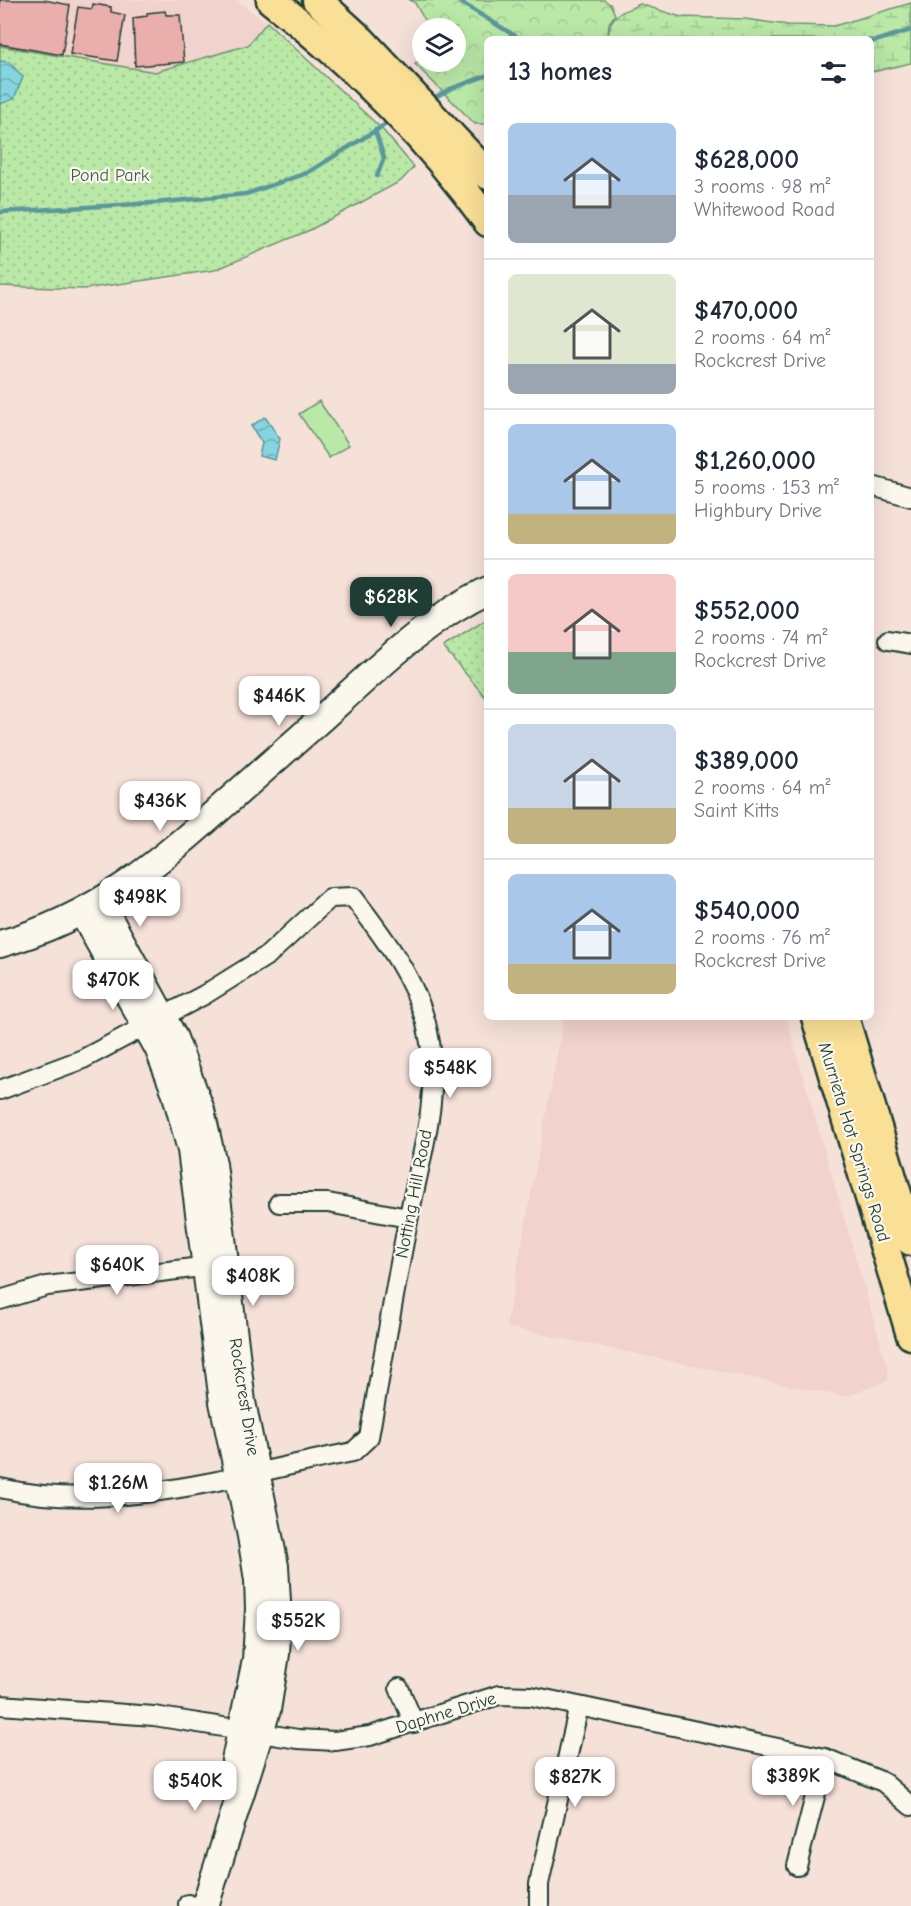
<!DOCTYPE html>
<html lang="en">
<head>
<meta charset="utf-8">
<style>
	body { margin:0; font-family:"Comic Neue",sans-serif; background:#f2f2f3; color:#1f2937; height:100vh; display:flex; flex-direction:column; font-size:22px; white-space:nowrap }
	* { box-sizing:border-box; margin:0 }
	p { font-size:20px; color:#747a83 }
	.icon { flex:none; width:33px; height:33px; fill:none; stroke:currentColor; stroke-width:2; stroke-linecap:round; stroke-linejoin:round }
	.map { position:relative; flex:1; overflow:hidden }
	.sheet { position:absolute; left:484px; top:36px; width:390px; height:984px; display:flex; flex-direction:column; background:#fff; border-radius:9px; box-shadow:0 6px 24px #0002 }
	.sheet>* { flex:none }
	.tools { position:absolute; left:412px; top:18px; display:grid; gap:12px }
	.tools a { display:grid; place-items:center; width:54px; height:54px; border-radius:50%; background:#fff; box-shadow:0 6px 24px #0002; font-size:30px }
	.price { position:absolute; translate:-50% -51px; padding:0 14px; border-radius:12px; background:#fff; color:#222; font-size:20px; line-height:39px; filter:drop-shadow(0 2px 3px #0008) }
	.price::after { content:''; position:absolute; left:50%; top:36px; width:18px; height:14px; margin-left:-9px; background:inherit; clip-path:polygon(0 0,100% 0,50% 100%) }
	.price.active { background:#1f3d34; color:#fff }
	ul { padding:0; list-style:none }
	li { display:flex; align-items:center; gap:18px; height:150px; padding:0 24px }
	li+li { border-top:2px solid #e0e1e3 }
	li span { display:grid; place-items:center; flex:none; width:168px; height:120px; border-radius:9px; color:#555 }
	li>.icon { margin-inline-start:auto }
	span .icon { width:72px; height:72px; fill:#fffc; stroke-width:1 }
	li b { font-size:26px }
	h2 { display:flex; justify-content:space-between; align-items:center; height:72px; padding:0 24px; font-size:26px }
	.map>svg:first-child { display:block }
</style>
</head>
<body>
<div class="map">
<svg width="911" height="1906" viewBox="0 0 911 1906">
	<defs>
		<pattern id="grass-dots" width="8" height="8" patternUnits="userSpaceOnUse" patternTransform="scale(1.5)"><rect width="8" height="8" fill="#b9e8a7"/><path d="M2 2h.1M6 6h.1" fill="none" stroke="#9fc890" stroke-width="1.8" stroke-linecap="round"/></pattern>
		<pattern id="forest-crowns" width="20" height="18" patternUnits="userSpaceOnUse" patternTransform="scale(1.5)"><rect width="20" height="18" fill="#b9e8a7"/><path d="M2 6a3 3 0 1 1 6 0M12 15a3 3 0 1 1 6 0" fill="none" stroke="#9fc890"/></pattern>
		<pattern id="wetland-marsh" width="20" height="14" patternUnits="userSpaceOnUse" patternTransform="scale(1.5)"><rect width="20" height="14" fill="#b9e8a7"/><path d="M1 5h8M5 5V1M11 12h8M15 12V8" fill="none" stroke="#9fc890"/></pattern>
		<pattern id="water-waves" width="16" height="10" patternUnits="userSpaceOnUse" patternTransform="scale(1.5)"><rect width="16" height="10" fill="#85d5e0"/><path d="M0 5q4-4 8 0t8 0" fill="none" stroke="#6caeb6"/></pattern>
	</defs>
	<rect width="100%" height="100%" fill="#f6e1d9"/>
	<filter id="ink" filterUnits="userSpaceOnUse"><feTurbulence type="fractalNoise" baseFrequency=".0167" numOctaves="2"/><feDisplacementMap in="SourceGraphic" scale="12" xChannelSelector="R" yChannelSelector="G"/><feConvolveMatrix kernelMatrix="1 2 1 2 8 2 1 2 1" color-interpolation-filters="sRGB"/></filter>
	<g filter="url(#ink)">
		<!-- built -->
		<path fill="#f2d2cc" d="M 0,0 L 235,0 L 267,22 L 248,45 L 155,72 L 0,46 Z
			M 564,1017 L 786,1017 L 888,1369 L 888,1381 L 845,1397 L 506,1327 Z"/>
		<!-- grass -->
		<path fill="url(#grass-dots)" stroke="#6c926e" stroke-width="1.5" d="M 267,22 L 382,129 L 414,167 L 401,181 L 310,230 L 215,270 L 84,289 L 0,286 L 0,46 L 155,72 L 248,45 Z
			M 487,619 L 487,699 L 443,647 Z"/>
		<!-- forest -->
		<path fill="url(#forest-crowns)" stroke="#6c926e" stroke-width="1.5" d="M 410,0 L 604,0 L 611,5 L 615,15 L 609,23 L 608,39 L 488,39 L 487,124 L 475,124 L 415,64 L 423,59 L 423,62 L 456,62 L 456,28 L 429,28 L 415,3 Z"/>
		<!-- wetland -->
		<path fill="url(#wetland-marsh)" stroke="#6c926e" stroke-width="1.5" d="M 911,3 L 911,63 L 872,72 L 872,39 L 608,39 C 610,13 618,14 640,4 L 681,17 L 745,19 L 788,25 L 834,26 Z"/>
		<!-- pitch -->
		<path fill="#b9e8a7" stroke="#6c926e" stroke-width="1.5" d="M 319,401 L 349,445 L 329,458 L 299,414 Z"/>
		<!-- water -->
		<path fill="url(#water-waves)" stroke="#5c989b" stroke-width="1.5" d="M 0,61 L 9,62 L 23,77 L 14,99 L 0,104 Z
			M 265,417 L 280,439 L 275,460 L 259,456 L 262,443 L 251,426 Z"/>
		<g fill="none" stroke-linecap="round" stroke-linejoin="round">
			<!-- stream -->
			<path stroke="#5c989b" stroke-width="4.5" d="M 457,0 L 520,39
				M 872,42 L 911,30
				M 430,100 L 450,89 L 488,75
				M 375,130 L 384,158 L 377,176
				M 0,212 L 155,203 L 246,194 L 307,173 L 391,121"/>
		</g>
		<!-- building -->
		<path fill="#eaafac" stroke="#1f3d34" stroke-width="1.5" d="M 0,0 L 44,0 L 70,5 L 62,55 L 0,44 Z
			M 93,4 L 111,7 L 111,12 L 125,15 L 117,61 L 70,54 L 78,7 L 92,9 Z
			M 165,11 L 166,15 L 180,15 L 184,62 L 135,66 L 133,18 L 147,16 L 147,13 Z"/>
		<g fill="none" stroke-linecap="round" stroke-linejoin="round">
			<defs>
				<path id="street" d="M 872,486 L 911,497
					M 888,640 L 911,644
					M 0,1090 L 83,1059 L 204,995 L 268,955 L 330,898 L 353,897 C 383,936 418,982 428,1032 C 442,1096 420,1158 408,1221 C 394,1293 382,1365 369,1437 L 353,1452 C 238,1474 117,1515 0,1488
					M 279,1203 L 328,1203 L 408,1218
					M 0,1300 L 47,1286 L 217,1265
					M 399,1688 L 414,1723
					M 0,1705 L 154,1716 L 298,1739 L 335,1741 L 370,1736 L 499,1695 L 531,1696 L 825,1758 L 883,1782 L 911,1806
					M 797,1866 L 825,1758
					M 188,1904 L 192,1906
					M 539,1906 L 539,1884 L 579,1706"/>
				<path id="secondary" d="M 100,902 L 174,1038 L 201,1110 L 213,1164 L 242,1402 L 275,1566 L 278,1619 L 276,1654 L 267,1710 L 205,1906
					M 82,912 L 158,1048 L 175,1091 L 191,1150 L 223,1402 L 251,1536 L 258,1580 L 259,1609 L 256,1660 L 235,1760
					M 0,944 C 98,917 161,861 235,795 C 271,763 308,731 343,699 C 388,658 433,616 488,590"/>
				<path id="primary" d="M 271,0 C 352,63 428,138 488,222
					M 317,0 L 362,41 L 488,175
					M 816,1017 L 911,1335
					M 844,1017 L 911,1241"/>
			</defs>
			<!-- street casing -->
			<use href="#street" stroke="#1f3d34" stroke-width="22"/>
			<!-- secondary casing -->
			<use href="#secondary" stroke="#1f3d34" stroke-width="30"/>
			<!-- primary casing -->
			<use href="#primary" stroke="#1f3d34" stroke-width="33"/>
			<!-- street -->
			<use href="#street" stroke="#fbf7ec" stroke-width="18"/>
			<!-- secondary -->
			<use href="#secondary" stroke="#fbf7ec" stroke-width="26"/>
			<!-- primary -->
			<use href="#primary" stroke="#fadf96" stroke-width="28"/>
		</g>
	</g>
	<g text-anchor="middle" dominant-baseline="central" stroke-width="4.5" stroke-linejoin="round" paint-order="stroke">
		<!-- park labels -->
		<g font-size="18" fill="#3e5f4b" stroke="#fbf7ec">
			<text x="110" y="175">Pond Park</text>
		</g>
		<!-- street labels -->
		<g font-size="18" fill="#1f3d34" stroke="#fbf7ec">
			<text transform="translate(854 1142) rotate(73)">Murrieta Hot Springs Road</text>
			<text transform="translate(414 1194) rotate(-79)">Notting Hill Road</text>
			<text transform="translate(244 1397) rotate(81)">Rockcrest Drive</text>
			<text transform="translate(446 1713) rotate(-17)">Daphne Drive</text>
		</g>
	</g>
</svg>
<div class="tools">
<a><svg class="icon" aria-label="layers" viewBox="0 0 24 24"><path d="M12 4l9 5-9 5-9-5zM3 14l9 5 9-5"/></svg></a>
</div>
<b class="price active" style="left:391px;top:628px">$628K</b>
<b class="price" style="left:279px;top:727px">$446K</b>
<b class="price" style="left:160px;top:832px">$436K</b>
<b class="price" style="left:140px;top:928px">$498K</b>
<b class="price" style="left:113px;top:1011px">$470K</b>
<b class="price" style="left:450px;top:1099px">$548K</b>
<b class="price" style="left:117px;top:1296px">$640K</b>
<b class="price" style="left:253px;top:1307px">$408K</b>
<b class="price" style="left:118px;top:1514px">$1.26M</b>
<b class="price" style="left:298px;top:1652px">$552K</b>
<b class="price" style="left:793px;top:1807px">$389K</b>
<b class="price" style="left:575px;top:1808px">$827K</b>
<b class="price" style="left:195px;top:1812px">$540K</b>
<section class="sheet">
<h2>13 homes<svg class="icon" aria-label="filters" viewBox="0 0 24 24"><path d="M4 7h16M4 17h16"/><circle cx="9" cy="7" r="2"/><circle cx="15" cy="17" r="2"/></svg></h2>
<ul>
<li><span style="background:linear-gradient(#a9c7e8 60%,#9aa5b1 0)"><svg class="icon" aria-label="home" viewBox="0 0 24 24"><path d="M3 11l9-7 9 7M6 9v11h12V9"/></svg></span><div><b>$628,000</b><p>3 rooms · 98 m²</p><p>Whitewood Road</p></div></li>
<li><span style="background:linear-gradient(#dfe7d0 75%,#9aa5b1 0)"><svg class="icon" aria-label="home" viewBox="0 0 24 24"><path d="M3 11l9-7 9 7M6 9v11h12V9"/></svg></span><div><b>$470,000</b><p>2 rooms · 64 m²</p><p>Rockcrest Drive</p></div></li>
<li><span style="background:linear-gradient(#a9c7e8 75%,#c2b280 0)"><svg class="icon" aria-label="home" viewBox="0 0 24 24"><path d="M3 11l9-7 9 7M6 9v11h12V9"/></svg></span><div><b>$1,260,000</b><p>5 rooms · 153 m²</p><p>Highbury Drive</p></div></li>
<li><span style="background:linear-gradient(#f6c9c9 65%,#7fa58c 0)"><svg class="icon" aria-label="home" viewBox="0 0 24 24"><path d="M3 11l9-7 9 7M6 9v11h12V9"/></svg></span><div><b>$552,000</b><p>2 rooms · 74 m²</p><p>Rockcrest Drive</p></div></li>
<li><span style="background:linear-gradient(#c9d6e8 70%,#c2b280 0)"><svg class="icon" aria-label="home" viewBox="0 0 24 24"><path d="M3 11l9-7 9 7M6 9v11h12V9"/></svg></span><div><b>$389,000</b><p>2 rooms · 64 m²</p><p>Saint Kitts</p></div></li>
<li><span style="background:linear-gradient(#a9c7e8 75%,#c2b280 0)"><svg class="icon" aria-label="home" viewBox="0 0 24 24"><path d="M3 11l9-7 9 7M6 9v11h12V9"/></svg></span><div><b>$540,000</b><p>2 rooms · 76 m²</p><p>Rockcrest Drive</p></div></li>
</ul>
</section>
</div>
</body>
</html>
